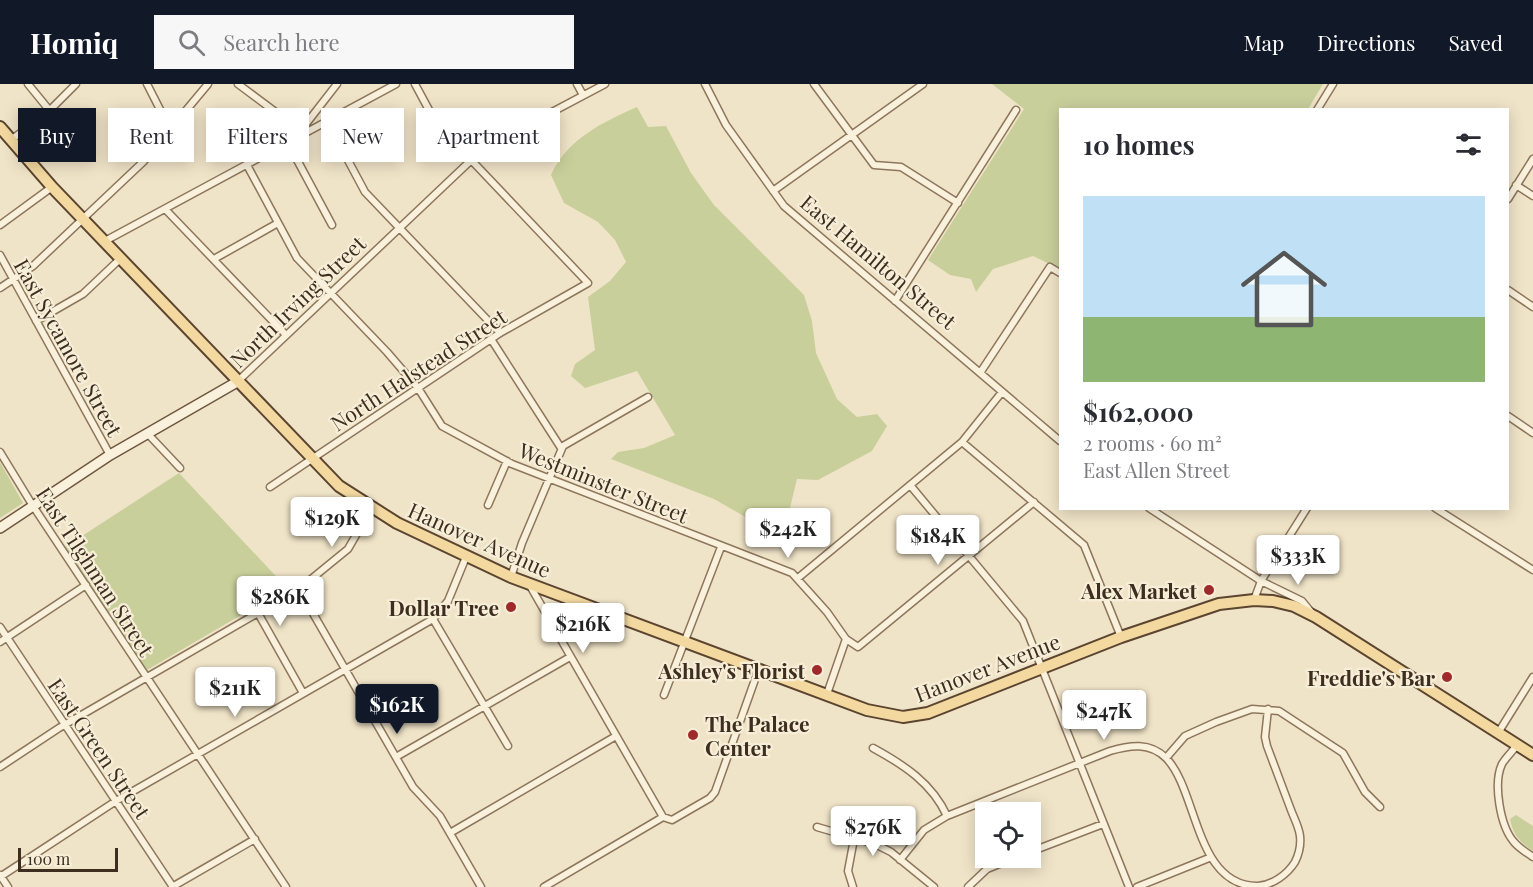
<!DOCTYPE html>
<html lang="en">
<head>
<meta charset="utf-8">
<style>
	body { margin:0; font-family:"Playfair Display",serif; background:#f7f7f7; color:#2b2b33; height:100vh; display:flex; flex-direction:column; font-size:22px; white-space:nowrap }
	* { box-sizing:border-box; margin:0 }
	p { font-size:20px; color:#7c7c81 }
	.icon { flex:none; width:33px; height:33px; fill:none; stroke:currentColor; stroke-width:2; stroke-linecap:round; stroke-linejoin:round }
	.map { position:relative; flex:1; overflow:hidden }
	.panel { position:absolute; left:1059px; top:24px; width:450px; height:402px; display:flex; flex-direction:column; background:#fff; border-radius:0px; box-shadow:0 3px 15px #0003 }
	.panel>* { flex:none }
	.hud { position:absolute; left:18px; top:24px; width:570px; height:54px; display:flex; gap:12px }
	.controls { position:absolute; left:975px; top:718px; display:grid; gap:12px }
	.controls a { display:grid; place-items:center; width:66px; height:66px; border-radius:0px; background:#fff; box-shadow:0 3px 15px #0003; font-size:30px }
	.scale { position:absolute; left:18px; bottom:15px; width:100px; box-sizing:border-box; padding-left:6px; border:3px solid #3d2e20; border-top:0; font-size:16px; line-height:21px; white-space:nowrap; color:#3d2e20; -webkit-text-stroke:4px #f7eed8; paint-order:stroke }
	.price { position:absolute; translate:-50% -51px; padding:0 14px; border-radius:6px; background:#fff; color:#222; font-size:20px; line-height:39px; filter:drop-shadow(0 2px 3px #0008) }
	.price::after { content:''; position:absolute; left:50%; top:36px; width:18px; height:14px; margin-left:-9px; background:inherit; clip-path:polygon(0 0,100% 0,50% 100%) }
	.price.current { background:#111827; color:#fff }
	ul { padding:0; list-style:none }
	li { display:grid; align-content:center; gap:12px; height:318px; padding:0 24px }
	li span { display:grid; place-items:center; height:186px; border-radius:0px; color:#555 }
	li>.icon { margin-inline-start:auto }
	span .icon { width:108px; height:108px; fill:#fffc; stroke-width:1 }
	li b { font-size:26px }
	h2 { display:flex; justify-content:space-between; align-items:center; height:72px; padding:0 24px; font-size:26px }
	.tag { padding:0 21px; border-radius:0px; background:#fff; box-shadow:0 3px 15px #0003; font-size:21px; line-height:54px }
	.tag.current { background:#111827; color:#fff }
	header { display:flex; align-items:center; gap:36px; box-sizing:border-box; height:84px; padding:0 30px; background:#111827; color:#fff }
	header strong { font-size:28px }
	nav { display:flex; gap:33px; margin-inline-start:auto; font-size:21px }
	.search { width:420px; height:54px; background:#f7f7f7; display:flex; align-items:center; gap:15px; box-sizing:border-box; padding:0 21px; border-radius:0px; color:#7c7c81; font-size:22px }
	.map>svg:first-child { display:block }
</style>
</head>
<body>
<header>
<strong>Homiq</strong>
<div class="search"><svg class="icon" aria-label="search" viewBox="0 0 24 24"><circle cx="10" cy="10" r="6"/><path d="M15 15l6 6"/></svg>Search here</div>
<nav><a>Map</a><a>Directions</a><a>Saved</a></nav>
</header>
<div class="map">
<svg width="1533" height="803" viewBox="0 0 1533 803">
	<rect width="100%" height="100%" fill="#f0e4c8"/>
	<!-- green -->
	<path fill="#c9cf9b" d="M 992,0 L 1323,0 L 1308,25 L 1060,26 L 1060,185 L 1033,172 L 993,185 L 976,208 L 971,195 L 950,191 L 928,176 L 1024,25 Z
		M 637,23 L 648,43 L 666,42 L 691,89 L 714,121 L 804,211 L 812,237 L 816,269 L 837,315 L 857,333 L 877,330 L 887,342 L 872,367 L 818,396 L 797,395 L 787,436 L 770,447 L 714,415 L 611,375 L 618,368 L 644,364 L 675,351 L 637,287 L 585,304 L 571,292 L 575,280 L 595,266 L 588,213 L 610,197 L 626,178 L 615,156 L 598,138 L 564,119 L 551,91 C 567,55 603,38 637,23 Z
		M 0,378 L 23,419 L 0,434 Z
		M 179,389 L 287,504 L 147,586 L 65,463 Z
		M 1516,731 L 1533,742 L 1533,767 C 1520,758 1513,751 1510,735 Z"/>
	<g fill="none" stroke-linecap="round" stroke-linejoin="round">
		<defs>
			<path id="street" d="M 28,0 L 50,27
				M 147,0 L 171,47
				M 238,0 L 301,47
				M 577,0 L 583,11
				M 705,0 L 726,41 L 784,122 L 1060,357
				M 814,0 L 874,81 L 901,83 L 958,119
				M 1317,26 L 1333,0
				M 327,37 L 365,108 L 500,249
				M 299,49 L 337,0
				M 11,56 L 48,28 L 76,0
				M 288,59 L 332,141
				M 247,81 L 297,174 L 387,268 L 418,304 L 442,342 L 512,380 L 792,489 L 827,528 L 846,555 L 858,563 L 1034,418
				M 1516,101 L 1533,112
				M 773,107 L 923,0
				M 1508,115 L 1533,75
				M 165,125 L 286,251
				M 0,141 L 52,103
				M 105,157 L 396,0
				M 0,171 L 110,371
				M 214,175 L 278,139
				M 0,204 L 33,182 L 143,78 L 208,0
				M 1508,206 L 1533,223
				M 895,217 L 1016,26
				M 36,237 L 83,210 L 121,174
				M 491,255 L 561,364
				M 980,289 L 1050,183 L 1060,189
				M 237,298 L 484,64 L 605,0
				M 1508,332 L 1533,349
				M 147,349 L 180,384
				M 962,358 L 1084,461 L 1121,553
				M 0,368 L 33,422 L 286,803
				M 910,401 L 1023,537 L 1129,803
				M 270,403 L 500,249 L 588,199 L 436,39 L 415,0
				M 488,421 L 507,377
				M 1149,424 L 1261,497 L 1302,517 L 1311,528
				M 1435,424 L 1533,486
				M 371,425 L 348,465 L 299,505 L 413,703 L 440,732 L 481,803
				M 511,493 L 522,459 L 563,362 L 648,313
				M 798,494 L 962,358 L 1002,308
				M 529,500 L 663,733
				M 1254,516 L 1261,497 L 1307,424
				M 433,535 L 508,662
				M 0,543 L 173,803
				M 0,558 L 86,501
				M 827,610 L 846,555
				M 664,611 L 721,463
				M 1498,649 L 1533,593
				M 1517,661 C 1513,667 1506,673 1502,680 C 1493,699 1500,742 1514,758 C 1519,764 1527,769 1533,773
				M 873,664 C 904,681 932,699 947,732
				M 396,673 L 570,573
				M 1166,674 L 1185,652 L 1216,638 L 1252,625 L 1279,627 L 1343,669 L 1365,708 L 1380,723
				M 0,683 L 59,644 L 258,529 L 303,609
				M 817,743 L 875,760 L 891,768 L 934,803
				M 450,749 L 616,652
				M 1030,768 L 1103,740
				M 900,776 L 924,746 L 947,732 L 1110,667 C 1130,661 1150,658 1166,674 C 1198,706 1195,803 1258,802 C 1272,801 1287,791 1295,778 C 1299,770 1301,761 1300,752 C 1299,743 1294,734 1291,726 C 1283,705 1275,683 1267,662 L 1265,653 L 1268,625
				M 0,791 L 8,803
				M 0,793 L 116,717 L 433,535 L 448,517 L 466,473
				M 172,803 L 255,755
				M 544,803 L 663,733 L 672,736 L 710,714 L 715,708 L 758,587
				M 853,803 L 848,787 L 854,755
				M 968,803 L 987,785 L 1014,774
				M 1137,803 L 1209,774"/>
			<path id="secondary" d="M 0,444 L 110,371 L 237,298"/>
			<path id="primary" d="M 0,43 L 52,103 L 339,402 L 397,439 L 511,493 L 867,626 L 903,633 L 928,629 L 1121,553 L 1219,520 L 1254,516 L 1273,517 L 1294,522 L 1316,533 L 1533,671"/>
		</defs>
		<!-- street casing -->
		<use href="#street" stroke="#8d765c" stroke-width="9"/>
		<!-- secondary casing -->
		<use href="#secondary" stroke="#6f573f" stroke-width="12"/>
		<!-- primary casing -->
		<use href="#primary" stroke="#5b4430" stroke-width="14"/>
		<!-- street -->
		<use href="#street" stroke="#faf1dc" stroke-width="6"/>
		<!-- secondary -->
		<use href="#secondary" stroke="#faf1dc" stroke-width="9"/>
		<!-- primary -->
		<use href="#primary" stroke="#f3d9a0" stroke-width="10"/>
	</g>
	<!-- markers -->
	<g fill="#9e2a2b" stroke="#f7eed8" stroke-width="2">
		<circle cx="1209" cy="506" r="6"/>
		<circle cx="511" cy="523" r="6"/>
		<circle cx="817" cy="586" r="6"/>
		<circle cx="1447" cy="593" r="6"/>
		<circle cx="693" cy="651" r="6"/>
	</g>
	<g text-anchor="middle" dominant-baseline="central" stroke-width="4.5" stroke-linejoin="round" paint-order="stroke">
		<!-- street labels -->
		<g font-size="21" fill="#3d2e20" stroke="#f7eed8">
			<text transform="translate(879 177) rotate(40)">East Hamilton Street</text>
			<text transform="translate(297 217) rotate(-44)">North Irving Street</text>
			<text transform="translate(69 263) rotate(61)">East Sycamore Street</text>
			<text transform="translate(418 285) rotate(-33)">North Halstead Street</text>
			<text transform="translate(604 398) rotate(22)">Westminster Street</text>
			<text transform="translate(480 455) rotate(24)">Hanover Avenue</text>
			<text transform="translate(96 487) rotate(57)">East Tilghman Street</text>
			<text transform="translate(987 583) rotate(-21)">Hanover Avenue</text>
			<text transform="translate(100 664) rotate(56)">East Green Street</text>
		</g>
		<!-- poi labels -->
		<g font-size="21" font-weight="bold" fill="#3d2e20" stroke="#f7eed8" text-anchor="end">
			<text x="1197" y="506">Alex Market</text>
			<text x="499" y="523">Dollar Tree</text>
			<text x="805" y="586">Ashley's Florist</text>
			<text x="1435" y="593">Freddie's Bar</text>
			<text x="705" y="639" text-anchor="start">The Palace<tspan x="705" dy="24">Center</tspan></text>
		</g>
	</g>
</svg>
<div class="controls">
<a><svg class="icon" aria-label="locate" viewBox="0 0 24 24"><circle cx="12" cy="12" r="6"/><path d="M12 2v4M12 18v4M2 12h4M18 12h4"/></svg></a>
</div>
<div class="scale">100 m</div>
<b class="price" style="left:332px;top:464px">$129K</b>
<b class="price" style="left:788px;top:475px">$242K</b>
<b class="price" style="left:938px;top:482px">$184K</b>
<b class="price" style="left:1298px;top:502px">$333K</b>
<b class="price" style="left:280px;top:543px">$286K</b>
<b class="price" style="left:583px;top:570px">$216K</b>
<b class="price" style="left:235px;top:634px">$211K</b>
<b class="price current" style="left:397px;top:651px">$162K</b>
<b class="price" style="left:1104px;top:657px">$247K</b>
<b class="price" style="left:873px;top:773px">$276K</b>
<div class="hud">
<a class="tag current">Buy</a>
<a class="tag">Rent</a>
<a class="tag">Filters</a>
<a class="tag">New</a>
<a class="tag">Apartment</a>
</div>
<section class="panel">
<h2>10 homes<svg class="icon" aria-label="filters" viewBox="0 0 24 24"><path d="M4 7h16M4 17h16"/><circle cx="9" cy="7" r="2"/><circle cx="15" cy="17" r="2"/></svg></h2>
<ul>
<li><span style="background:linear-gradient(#bfe0f5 65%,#8fb573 0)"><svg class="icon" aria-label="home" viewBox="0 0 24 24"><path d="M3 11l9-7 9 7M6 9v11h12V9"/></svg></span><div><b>$162,000</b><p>2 rooms · 60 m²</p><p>East Allen Street</p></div></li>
</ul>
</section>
</div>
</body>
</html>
